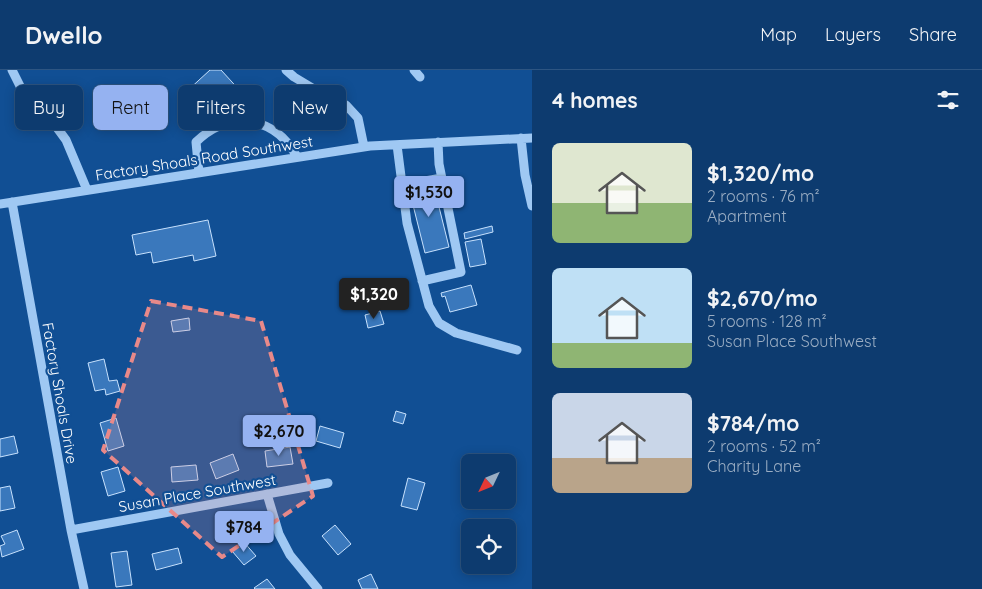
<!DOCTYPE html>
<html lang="en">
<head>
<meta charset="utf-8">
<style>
	body { margin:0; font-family:Quicksand,sans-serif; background:#164274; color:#f1f3f6; height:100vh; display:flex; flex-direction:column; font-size:19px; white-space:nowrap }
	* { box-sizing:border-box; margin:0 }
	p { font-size:16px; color:#9aadc3 }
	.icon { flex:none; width:28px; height:28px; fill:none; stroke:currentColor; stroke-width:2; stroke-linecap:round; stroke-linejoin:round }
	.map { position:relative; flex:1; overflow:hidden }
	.drawer { display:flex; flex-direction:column; background:#0d3b6f; width:450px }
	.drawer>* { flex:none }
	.guide { position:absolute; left:15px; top:15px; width:441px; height:45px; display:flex; gap:10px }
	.needle { width:32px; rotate:227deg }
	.controls { position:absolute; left:461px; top:384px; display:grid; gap:10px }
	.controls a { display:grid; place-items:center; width:55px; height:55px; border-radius:8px; background:#0d3b6f; box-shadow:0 2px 12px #0003,0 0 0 1px #2d5582; font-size:25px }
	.price { position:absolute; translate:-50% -42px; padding:0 11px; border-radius:5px; background:#95b2f1; color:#111; font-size:16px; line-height:32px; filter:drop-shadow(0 1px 2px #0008) }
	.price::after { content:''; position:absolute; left:50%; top:30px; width:15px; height:11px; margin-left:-8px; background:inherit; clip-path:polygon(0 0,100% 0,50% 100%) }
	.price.current { background:#222; color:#fff }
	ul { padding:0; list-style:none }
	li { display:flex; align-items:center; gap:15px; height:125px; padding:0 20px }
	li span { display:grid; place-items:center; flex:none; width:140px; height:100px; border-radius:8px; color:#555 }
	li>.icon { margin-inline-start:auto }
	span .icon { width:60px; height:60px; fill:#fffc; stroke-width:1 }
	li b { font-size:21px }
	h2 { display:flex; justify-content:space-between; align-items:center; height:60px; padding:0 20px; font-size:21px }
	.tag { padding:0 18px; border-radius:8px; background:#0d3b6f; box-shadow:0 2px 12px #0003,0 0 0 1px #2d5582; font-size:18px; line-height:45px }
	.tag.current { background:#95b2f1; color:#111 }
	header { display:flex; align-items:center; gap:30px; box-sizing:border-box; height:70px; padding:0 25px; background:#0d3b6f; border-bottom:1px solid #2d5582 }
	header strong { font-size:24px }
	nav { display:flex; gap:28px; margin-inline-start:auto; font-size:18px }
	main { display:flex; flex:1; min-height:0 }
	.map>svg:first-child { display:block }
</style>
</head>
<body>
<header>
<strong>Dwello</strong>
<nav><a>Map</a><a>Layers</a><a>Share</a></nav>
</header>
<main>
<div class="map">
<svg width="532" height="519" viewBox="0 0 532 519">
	<rect width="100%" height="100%" fill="#114f94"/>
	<!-- building -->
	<path fill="#3a78bc" stroke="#c7e1fd" d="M 210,0 L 221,0 L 243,24 L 213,52 L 186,22 Z
		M 433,113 L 449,177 L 425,183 L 409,119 Z
		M 208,150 L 216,186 L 194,191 L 193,185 L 153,193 L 151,182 L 136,185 L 132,165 Z
		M 492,156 L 493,162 L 465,169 L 464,163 Z
		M 481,169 L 486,194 L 470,197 L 465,172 Z
		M 471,215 L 477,235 L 450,242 L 445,226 L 442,227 L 441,223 Z
		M 380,241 L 384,254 L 368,258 L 365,245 Z
		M 189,248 L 190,260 L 173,262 L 171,251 Z
		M 104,289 L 109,311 L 117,310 L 120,321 L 106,325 L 105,319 L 95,321 L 88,293 Z
		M 396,341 L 406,344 L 403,354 L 393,351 Z
		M 116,348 L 124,376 L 108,381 L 100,353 Z
		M 320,356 L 344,363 L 340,378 L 316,371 Z
		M 14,366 L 18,383 L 0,387 L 0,369 Z
		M 290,377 L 293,394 L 267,397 L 265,381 Z
		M 233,384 L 239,400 L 216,409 L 210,393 Z
		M 196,395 L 198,410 L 172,412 L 171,397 Z
		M 118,397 L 125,421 L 108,426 L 101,402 Z
		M 408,408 L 425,413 L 417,440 L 401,436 Z
		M 10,416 L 15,438 L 0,441 L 0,418 Z
		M 335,455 L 351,474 L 338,485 L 322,466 Z
		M 17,460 L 24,479 L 2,487 L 0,476 L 5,474 L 1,466 Z
		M 243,471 L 256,486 L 244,495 L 232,481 Z
		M 178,478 L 182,493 L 156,500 L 152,484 Z
		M 127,481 L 132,515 L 116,517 L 111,483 Z
		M 371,504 L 378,519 L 362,519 L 358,510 Z
		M 267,509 L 275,519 L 255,519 L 254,518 Z"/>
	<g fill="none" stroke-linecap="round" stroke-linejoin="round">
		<!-- minor -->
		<path stroke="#9fc8f3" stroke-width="9" d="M 12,0 L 28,32 L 37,42 L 55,55 L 66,70 L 87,120
			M 286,0 L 294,7 L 319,22 L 346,35 L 358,48 L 364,77
			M 414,0 L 420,7
			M 521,68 L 525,105 L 532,136
			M 397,75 L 407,153 L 429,236 L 439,253 L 456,263 L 517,280
			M 199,103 L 196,72 C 230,39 275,46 297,87
			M 402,115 L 442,108
			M 12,132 L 71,460 L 84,519
			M 0,134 L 370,76 L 532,68
			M 422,211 L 461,202 L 439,94 L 438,72
			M 267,424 L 279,464 L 290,485 L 318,519
			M 71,460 L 328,413"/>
	</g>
	<!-- marked area -->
	<path fill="#e88989" fill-opacity="0.2" stroke="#e88989" stroke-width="4" stroke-dasharray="10 6" stroke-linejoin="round" d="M 151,231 L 261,251 L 313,426 L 222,487 L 103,380 Z"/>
	<g text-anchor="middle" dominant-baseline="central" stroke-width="4.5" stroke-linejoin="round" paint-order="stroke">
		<!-- street labels -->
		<g font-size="15" fill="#fff" stroke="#114f94">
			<text transform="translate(204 88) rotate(-9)">Factory Shoals Road Southwest</text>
			<text transform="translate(60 323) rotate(80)">Factory Shoals Drive</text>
			<text transform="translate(197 423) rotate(-10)">Susan Place Southwest</text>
		</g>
	</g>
</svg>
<div class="controls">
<a><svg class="needle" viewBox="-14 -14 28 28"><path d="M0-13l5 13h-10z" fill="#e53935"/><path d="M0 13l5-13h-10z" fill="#9aadc3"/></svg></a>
<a><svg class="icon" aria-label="locate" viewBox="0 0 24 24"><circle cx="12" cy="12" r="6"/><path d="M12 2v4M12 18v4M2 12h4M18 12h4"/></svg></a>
</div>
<b class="price" style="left:429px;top:148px">$1,530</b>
<b class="price current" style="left:374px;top:250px">$1,320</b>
<b class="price" style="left:279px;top:387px">$2,670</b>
<b class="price" style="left:244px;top:483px">$784</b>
<div class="guide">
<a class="tag">Buy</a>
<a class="tag current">Rent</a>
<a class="tag">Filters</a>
<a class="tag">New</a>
</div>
</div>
<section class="drawer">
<h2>4 homes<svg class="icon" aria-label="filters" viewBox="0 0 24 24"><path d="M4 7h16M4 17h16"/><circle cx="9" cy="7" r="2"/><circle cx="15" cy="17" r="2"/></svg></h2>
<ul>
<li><span style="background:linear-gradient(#dfe7d0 60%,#8fb573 0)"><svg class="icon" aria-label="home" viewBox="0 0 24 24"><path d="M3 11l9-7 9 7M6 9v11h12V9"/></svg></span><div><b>$1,320/mo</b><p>2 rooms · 76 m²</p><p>Apartment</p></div></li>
<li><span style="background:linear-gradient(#bfe0f5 75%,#8fb573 0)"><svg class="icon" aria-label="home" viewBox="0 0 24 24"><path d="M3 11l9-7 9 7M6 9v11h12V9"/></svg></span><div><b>$2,670/mo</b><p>5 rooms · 128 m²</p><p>Susan Place Southwest</p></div></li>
<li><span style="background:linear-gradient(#c9d6e8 65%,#b9a48a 0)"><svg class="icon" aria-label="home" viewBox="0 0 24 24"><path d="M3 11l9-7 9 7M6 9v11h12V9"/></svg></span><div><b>$784/mo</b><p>2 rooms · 52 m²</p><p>Charity Lane</p></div></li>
</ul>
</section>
</main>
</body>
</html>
